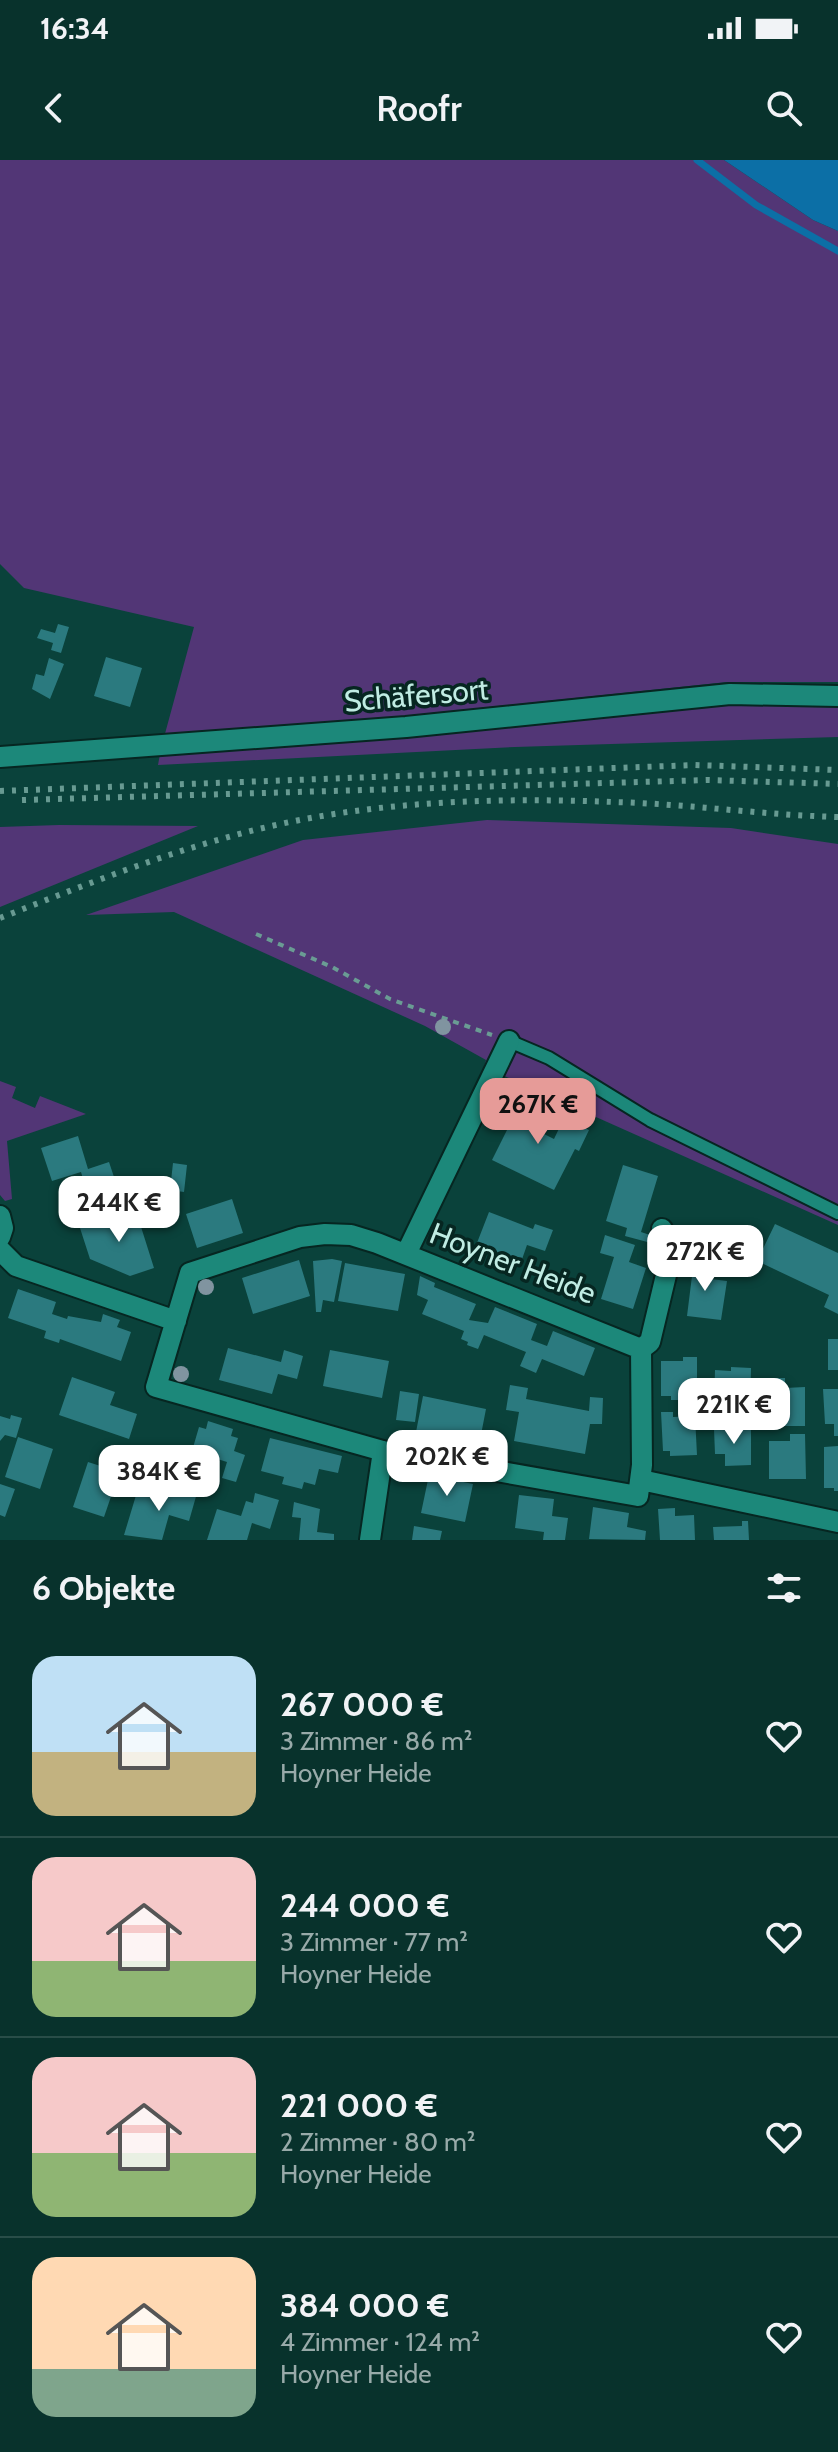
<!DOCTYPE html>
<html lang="de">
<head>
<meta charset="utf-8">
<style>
	body { margin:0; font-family:Cabin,sans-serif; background:#113a34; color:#f1f3f6; height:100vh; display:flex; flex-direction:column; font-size:30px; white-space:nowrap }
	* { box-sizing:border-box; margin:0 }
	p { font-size:26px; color:#98aaa9 }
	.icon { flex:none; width:44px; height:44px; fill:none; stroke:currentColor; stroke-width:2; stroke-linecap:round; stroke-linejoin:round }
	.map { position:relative; height:1380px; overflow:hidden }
	.panel { display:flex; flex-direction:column; background:#08322c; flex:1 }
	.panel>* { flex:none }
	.price { position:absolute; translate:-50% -68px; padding:0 18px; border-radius:16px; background:#fff; color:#222; font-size:26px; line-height:52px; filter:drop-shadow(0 2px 4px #0008) }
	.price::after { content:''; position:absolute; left:50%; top:48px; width:24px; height:18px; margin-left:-12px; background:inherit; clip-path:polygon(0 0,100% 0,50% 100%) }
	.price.active { background:#e69b98; color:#111 }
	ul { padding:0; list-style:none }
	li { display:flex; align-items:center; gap:24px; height:200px; padding:0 32px }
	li+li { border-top:2px solid #294d48 }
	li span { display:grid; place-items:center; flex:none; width:224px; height:160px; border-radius:24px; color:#555 }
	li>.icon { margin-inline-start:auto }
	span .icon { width:96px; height:96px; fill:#fffc; stroke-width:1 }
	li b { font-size:34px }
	h2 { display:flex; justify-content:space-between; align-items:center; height:96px; padding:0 32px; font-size:34px }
	.status { display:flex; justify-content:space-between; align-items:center; height:56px; padding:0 40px; background:#08322c; direction:ltr }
	.status svg { height:22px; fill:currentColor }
	header { display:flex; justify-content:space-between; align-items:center; height:104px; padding:0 32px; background:#08322c; font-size:36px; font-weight:600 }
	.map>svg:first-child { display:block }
</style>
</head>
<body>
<div class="status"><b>16:34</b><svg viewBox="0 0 49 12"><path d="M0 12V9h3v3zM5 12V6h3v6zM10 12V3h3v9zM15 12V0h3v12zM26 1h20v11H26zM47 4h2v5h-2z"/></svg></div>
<header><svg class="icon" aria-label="back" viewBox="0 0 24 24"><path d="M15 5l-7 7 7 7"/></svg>Roofr<svg class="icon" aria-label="search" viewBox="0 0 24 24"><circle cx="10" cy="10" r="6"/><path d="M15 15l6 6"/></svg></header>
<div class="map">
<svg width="838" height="1380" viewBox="0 0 838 1380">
	<rect width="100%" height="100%" fill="#0a423b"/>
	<!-- green -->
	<path fill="#523676" d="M 0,0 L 724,0 L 813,60 L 838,71 L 838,522 L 727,522 L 163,581 L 194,467 L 24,428 L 0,404 Z
		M 838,542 L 838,577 L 515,587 L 158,605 L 160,594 L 469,571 L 729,543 Z
		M 487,660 L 731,668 L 838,684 L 838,1065 L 484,907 L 486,900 L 425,866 L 174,752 L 86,755 L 303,680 Z
		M 59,665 L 198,666 L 0,747 L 0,667 Z
		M 0,921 L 16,927 L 12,938 L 35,948 L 40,936 L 86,954 L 7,981 L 12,1039 L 5,1041 L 0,1035 Z"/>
	<!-- water -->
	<path fill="#0c6fa6" d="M 724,0 L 838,0 L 838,71 L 813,60 Z"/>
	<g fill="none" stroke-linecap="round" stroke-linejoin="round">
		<!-- stream -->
		<path stroke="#0c6fa6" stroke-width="7" d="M 697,0 L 756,45 L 838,91"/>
	</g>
	<!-- building -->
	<path fill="#2b7a7f" d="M 58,464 L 69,467 L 61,493 L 51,490 L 53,483 L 37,478 L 41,469 L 55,473 Z
		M 106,497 L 142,508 L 130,547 L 94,536 Z
		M 49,498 L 64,504 L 50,539 L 32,529 L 36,514 L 44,516 Z
		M 513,937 L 541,951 L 532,968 L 554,979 L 564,958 L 589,970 L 579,991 L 575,989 L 554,1030 L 492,1000 L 513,958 L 505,954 Z
		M 78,976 L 88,1009 L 109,1002 L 118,1029 L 89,1039 L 81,1012 L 52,1021 L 41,988 Z
		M 173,1003 L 187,1005 L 184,1032 L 170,1030 Z
		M 623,1005 L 658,1016 L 641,1072 L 653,1076 L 651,1083 L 625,1076 L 627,1068 L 606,1061 Z
		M 232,1039 L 243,1073 L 197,1088 L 186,1054 Z
		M 136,1051 L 154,1108 L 130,1116 L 90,1099 L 80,1068 Z
		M 489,1052 L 533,1069 L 535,1064 L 553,1070 L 545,1091 L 527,1085 L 520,1105 L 475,1088 Z
		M 775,1064 L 838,1093 L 838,1154 L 824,1147 L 829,1135 L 757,1101 Z
		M 605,1075 L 635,1085 L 629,1102 L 646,1108 L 633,1149 L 601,1139 L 614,1097 L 600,1093 Z
		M 332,1099 L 342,1101 L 334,1142 L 323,1140 L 321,1152 L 316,1152 L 313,1101 Z
		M 299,1100 L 310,1136 L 253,1154 L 242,1118 Z
		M 689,1100 L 712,1108 L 711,1119 L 727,1121 L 721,1160 L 687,1156 L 692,1116 L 687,1116 Z
		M 345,1103 L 405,1114 L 398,1151 L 338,1141 Z
		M 420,1116 L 435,1123 L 434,1127 L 476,1144 L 469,1160 L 488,1163 L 495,1147 L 537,1164 L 531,1180 L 547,1186 L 553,1171 L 595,1188 L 584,1216 L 542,1199 L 536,1213 L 520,1206 L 526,1192 L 484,1175 L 478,1189 L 467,1185 L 468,1182 L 461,1179 L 464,1171 L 422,1154 L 428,1140 L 417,1135 Z
		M 18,1129 L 56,1142 L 52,1154 L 67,1159 L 68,1156 L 101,1162 L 103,1154 L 120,1160 L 117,1167 L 131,1172 L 121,1201 L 60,1179 L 59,1183 L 44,1178 L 46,1171 L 8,1158 Z
		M 828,1179 L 838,1179 L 838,1210 L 828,1210 Z
		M 228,1188 L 281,1202 L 284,1190 L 303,1196 L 297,1219 L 278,1214 L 272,1234 L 219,1220 Z
		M 330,1190 L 389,1201 L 382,1238 L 323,1226 Z
		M 683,1197 L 697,1197 L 697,1240 L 671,1240 L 671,1236 L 661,1236 L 661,1201 L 683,1201 Z
		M 731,1207 L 751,1208 L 750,1253 L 723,1252 L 723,1245 L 714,1245 L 715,1210 L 731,1211 Z
		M 72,1217 L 115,1232 L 110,1245 L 137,1254 L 129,1279 L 59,1255 Z
		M 769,1218 L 785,1218 L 785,1228 L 805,1227 L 805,1266 L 779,1266 L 779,1259 L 769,1259 Z
		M 510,1225 L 528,1228 L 526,1239 L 589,1251 L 590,1237 L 603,1238 L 602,1264 L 590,1264 L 585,1294 L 514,1281 L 519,1252 L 506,1250 Z
		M 823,1229 L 838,1229 L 838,1276 L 834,1276 L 834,1264 L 825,1264 Z
		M 400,1231 L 419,1234 L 415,1262 L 396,1260 Z
		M 423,1236 L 486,1249 L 479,1285 L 416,1272 Z
		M 661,1252 L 673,1252 L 673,1257 L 695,1256 L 697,1295 L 670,1296 L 670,1291 L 663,1291 Z
		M 11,1255 L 22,1258 L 16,1278 L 5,1275 L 0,1281 L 0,1256 L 10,1259 Z
		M 208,1261 L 233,1269 L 231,1276 L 238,1278 L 234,1291 L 245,1295 L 236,1322 L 222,1318 L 227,1302 L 192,1291 L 199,1267 L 206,1269 Z
		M 745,1265 L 751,1265 L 751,1305 L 725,1306 L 725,1294 L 715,1294 L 714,1269 L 745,1269 Z
		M 790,1274 L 805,1274 L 806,1319 L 769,1319 L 769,1281 L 790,1281 Z
		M 18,1277 L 53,1289 L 40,1329 L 5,1317 Z
		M 270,1278 L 342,1296 L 338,1313 L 319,1309 L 315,1325 L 304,1322 L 302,1329 L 282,1324 L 284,1317 L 261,1311 Z
		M 838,1286 L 838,1331 L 834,1331 L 834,1328 L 824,1328 L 824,1287 Z
		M 118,1294 L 134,1298 L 125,1325 L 116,1322 L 104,1357 L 73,1347 L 88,1302 L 113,1310 Z
		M 429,1315 L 473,1324 L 465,1362 L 421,1353 Z
		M 0,1324 L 15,1329 L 5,1357 L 0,1355 Z
		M 169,1325 L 197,1333 L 189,1361 L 169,1355 L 162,1380 L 124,1375 L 137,1332 L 165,1340 Z
		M 255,1333 L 279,1340 L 270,1369 L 252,1363 L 247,1380 L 207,1380 L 217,1349 L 241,1356 L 246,1341 L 253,1343 Z
		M 519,1335 L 554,1339 L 552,1356 L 568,1358 L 565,1380 L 543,1380 L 544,1372 L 515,1368 Z
		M 294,1342 L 320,1349 L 317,1372 L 334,1374 L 334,1380 L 299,1380 L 301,1358 L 292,1357 Z
		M 593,1347 L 629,1353 L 627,1367 L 646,1371 L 645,1380 L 589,1379 Z
		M 675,1348 L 675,1356 L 694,1355 L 695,1380 L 660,1380 L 658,1349 Z
		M 742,1361 L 748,1361 L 749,1380 L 714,1380 L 713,1367 L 742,1366 Z
		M 414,1366 L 442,1371 L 440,1380 L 412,1380 Z"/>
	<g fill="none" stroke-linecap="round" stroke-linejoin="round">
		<defs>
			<path id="lane" d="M 509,881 L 549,898 L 650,960 L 838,1053"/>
			<path id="street" d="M 0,597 L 406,567 L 730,534 L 838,536
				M 0,1056 L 3,1068 L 0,1077
				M 325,1074 L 351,1075 L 377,1083 L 641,1189 L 642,1305 L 638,1336 L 383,1291 L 156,1227 L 190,1113 L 300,1077 Z
				M 0,1090 L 16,1106 L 176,1161
				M 406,1094 L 509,881
				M 641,1189 L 650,1182 L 667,1111 L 662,1069
				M 641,1320 L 838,1362
				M 370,1380 L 383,1291"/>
		</defs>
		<!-- lane casing -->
		<use href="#lane" stroke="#062621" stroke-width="16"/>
		<!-- street casing -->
		<use href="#street" stroke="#062621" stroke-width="24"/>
		<!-- path -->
		<path stroke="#6a9c94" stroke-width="4" stroke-dasharray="6 6" stroke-linecap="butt" d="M 256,774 L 332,807 L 390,839 L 492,875"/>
		<!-- lane -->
		<use href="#lane" stroke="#1c887a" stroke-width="12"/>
		<!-- street -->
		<use href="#street" stroke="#1c887a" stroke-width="20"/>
		<!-- rail -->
		<path stroke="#689a92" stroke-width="6" stroke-dasharray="4 8" stroke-linecap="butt" d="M 0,631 L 695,605 L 838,610
			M 22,640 L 709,620 L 838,624
			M 0,758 C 100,719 199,679 305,659 C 406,640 512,638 614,642 C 689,644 763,655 838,657"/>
	</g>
	<!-- trees -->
	<g fill="#8094a0">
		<circle cx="443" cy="867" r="8"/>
		<circle cx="206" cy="1127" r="8"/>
		<circle cx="181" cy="1214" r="8"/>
	</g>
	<g text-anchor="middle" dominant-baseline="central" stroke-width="7" stroke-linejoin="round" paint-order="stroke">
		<!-- street labels -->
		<g font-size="30" fill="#c0ece3" stroke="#062621">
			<text transform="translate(416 535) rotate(-5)">Schäfersort</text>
			<text transform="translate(513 1103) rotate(21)">Hoyner Heide</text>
		</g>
	</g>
</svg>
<b class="price active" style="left:538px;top:986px">267K €</b>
<b class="price" style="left:119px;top:1084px">244K €</b>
<b class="price" style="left:705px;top:1133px">272K €</b>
<b class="price" style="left:734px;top:1286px">221K €</b>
<b class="price" style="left:447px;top:1338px">202K €</b>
<b class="price" style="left:159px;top:1353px">384K €</b>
</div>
<section class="panel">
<h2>6 Objekte<svg class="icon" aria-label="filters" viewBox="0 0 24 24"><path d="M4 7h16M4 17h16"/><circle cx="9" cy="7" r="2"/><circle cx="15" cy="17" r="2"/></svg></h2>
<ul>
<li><span style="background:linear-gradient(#bfe0f5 60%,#c2b280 0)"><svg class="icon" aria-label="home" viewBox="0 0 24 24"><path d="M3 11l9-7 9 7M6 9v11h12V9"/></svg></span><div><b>267 000 €</b><p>3 Zimmer · 86 m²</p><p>Hoyner Heide</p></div><svg class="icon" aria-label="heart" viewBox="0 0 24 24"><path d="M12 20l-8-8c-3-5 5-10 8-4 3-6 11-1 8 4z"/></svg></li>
<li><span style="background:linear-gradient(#f6c9c9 65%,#8fb573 0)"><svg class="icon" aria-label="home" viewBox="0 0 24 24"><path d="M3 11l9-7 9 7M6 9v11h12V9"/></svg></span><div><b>244 000 €</b><p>3 Zimmer · 77 m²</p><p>Hoyner Heide</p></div><svg class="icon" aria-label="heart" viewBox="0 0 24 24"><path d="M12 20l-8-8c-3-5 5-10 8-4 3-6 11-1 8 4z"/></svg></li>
<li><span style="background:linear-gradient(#f6c9c9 60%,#8fb573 0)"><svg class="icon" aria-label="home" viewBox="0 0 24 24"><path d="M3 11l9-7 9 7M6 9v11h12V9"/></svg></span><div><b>221 000 €</b><p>2 Zimmer · 80 m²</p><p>Hoyner Heide</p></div><svg class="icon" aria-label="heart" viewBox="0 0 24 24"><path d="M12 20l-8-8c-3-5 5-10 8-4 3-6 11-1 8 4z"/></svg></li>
<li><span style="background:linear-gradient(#ffd9b3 70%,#7fa58c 0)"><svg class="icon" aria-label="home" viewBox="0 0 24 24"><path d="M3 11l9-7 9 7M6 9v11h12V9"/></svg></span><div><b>384 000 €</b><p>4 Zimmer · 124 m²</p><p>Hoyner Heide</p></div><svg class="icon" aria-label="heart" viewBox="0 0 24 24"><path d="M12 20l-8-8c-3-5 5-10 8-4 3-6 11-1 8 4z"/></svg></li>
</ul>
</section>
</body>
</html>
